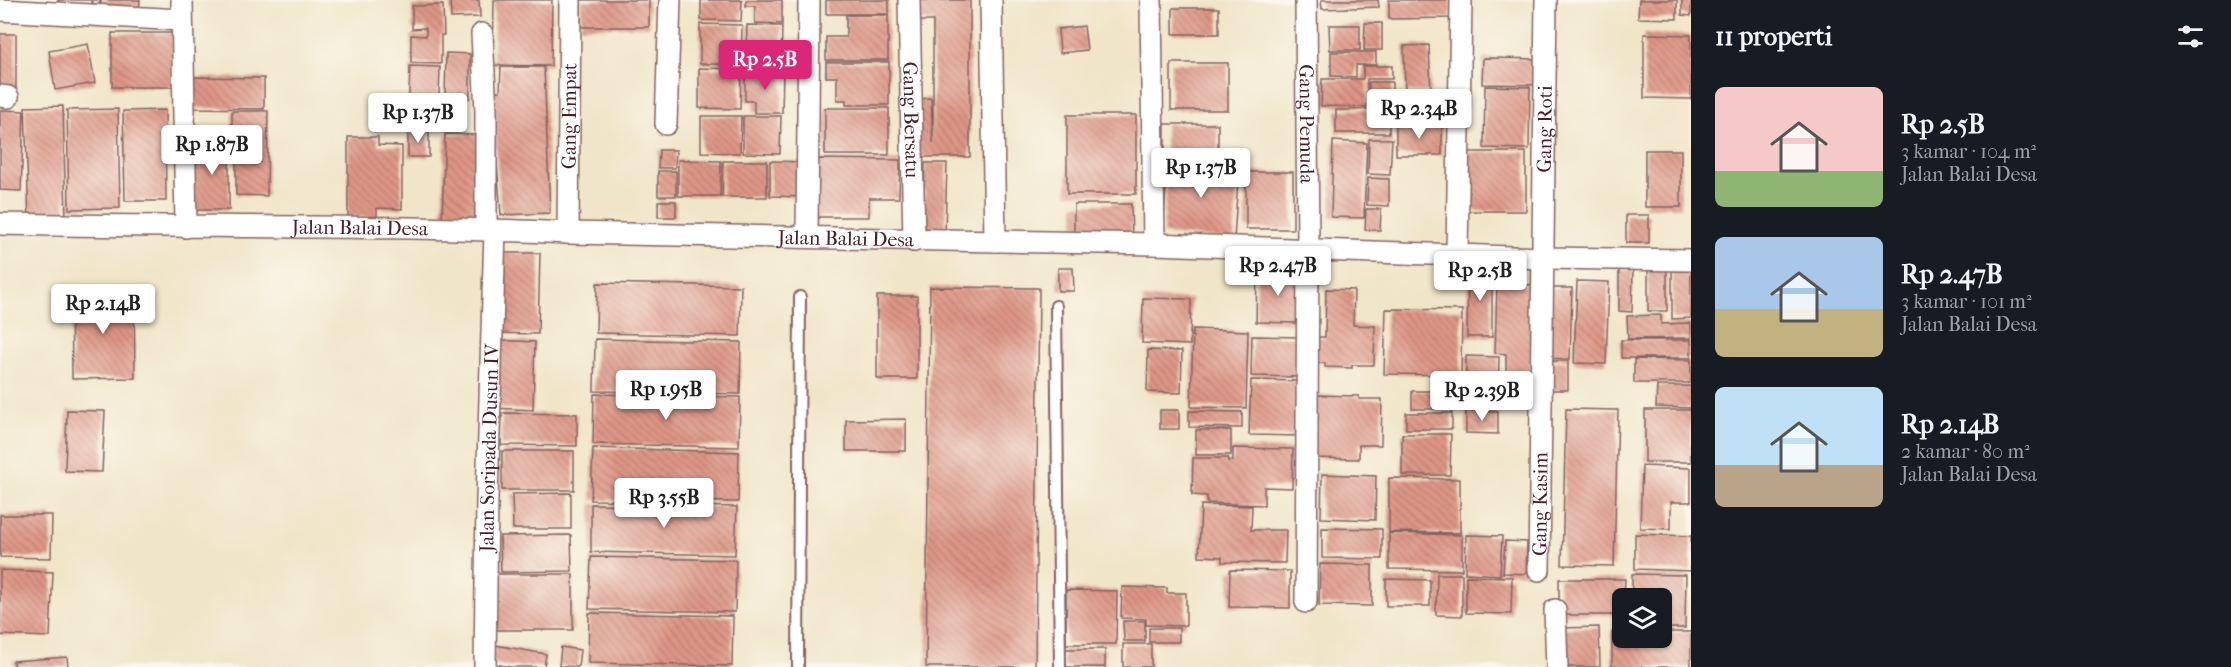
<!DOCTYPE html>
<html lang="id">
<head>
<meta charset="utf-8">
<style>
	body { margin:0; font-family:"IM FELL French Canon",serif; background:#242831; color:#f1f3f6; height:100vh; display:flex; flex-direction:column; font-size:22px; white-space:nowrap }
	* { box-sizing:border-box; margin:0 }
	p { font-size:20px; color:#9ea1a6 }
	.icon { flex:none; width:33px; height:33px; fill:none; stroke:currentColor; stroke-width:2; stroke-linecap:round; stroke-linejoin:round }
	.map { position:relative; flex:1; overflow:hidden }
	.details { display:flex; flex-direction:column; background:#171b24; width:540px }
	.details>* { flex:none }
	.tools { position:absolute; left:1612px; top:588px; display:grid; gap:12px }
	.tools a { display:grid; place-items:center; width:60px; height:60px; border-radius:9px; background:#171b24; box-shadow:0 2px 4px #0004; font-size:30px }
	.price { position:absolute; translate:-50% -51px; padding:0 14px; border-radius:6px; background:#fff; color:#222; font-size:20px; line-height:39px; filter:drop-shadow(0 2px 3px #0008) }
	.price::after { content:''; position:absolute; left:50%; top:36px; width:18px; height:14px; margin-left:-9px; background:inherit; clip-path:polygon(0 0,100% 0,50% 100%) }
	.price.active { background:#db2777; color:#fff }
	ul { padding:0; list-style:none }
	li { display:flex; align-items:center; gap:18px; height:150px; padding:0 24px }
	li span { display:grid; place-items:center; flex:none; width:168px; height:120px; border-radius:9px; color:#555 }
	li>.icon { margin-inline-start:auto }
	span .icon { width:72px; height:72px; fill:#fffc; stroke-width:1 }
	li b { font-size:26px }
	h2 { display:flex; justify-content:space-between; align-items:center; height:72px; padding:0 24px; font-size:26px }
	main { display:flex; flex:1; min-height:0 }
	.map>svg:first-child { display:block }
</style>
</head>
<body>
<main>
<div class="map">
<svg width="1691" height="667" viewBox="0 0 1691 667">
	<defs>
		<pattern id="building-back-hatch" width="6" height="6" patternUnits="userSpaceOnUse" patternTransform="scale(1.5)"><rect width="6" height="6" fill="#de9686"/><path d="M-1 5l2 2M0 0l6 6M5-1l2 2" fill="none" stroke="#b67a6e"/></pattern>
	</defs>
	<rect width="100%" height="100%" fill="#fbf7ec"/>
	<filter id="ink" filterUnits="userSpaceOnUse"><feTurbulence type="fractalNoise" baseFrequency=".0167" numOctaves="2"/><feDisplacementMap in="SourceGraphic" scale="12" xChannelSelector="R" yChannelSelector="G"/><feConvolveMatrix kernelMatrix="1 2 1 2 8 2 1 2 1" color-interpolation-filters="sRGB"/></filter>
	<filter id="wash" filterUnits="userSpaceOnUse"><feTurbulence type="fractalNoise" baseFrequency=".008" numOctaves="4" result="noise"/><feDisplacementMap in="SourceGraphic" scale="24" xChannelSelector="R" yChannelSelector="G"/><feGaussianBlur stdDeviation="1.35" result="paint"/><feColorMatrix in="noise" values="0 0 0 0 0 0 0 0 0 0 0 0 0 0 0 0 0 1.4 0 .05"/><feComposite in="paint" operator="in"/></filter>
	<g filter="url(#wash)">
		<rect width="100%" height="100%" fill="#f1e5c9"/>
		<g id="blocks">
			<!-- building -->
			<path fill="url(#building-back-hatch)" d="M 58,0 L 91,0 L 91,13 L 58,12 Z
				M 93,0 L 100,0 L 99,13 L 92,13 Z
				M 101,0 L 140,0 L 139,11 L 100,15 Z
				M 450,0 L 479,0 L 480,17 L 451,18 Z
				M 494,0 L 552,0 L 551,66 L 493,65 Z
				M 581,0 L 649,0 L 649,27 L 581,27 Z
				M 701,0 L 742,0 L 741,21 L 701,20 Z
				M 746,0 L 782,0 L 782,24 L 755,23 L 755,6 L 746,6 Z
				M 826,0 L 889,0 L 889,14 L 826,14 Z
				M 913,0 L 970,0 L 970,157 L 917,157 L 915,99 L 931,98 L 933,143 L 933,21 L 913,21 Z
				M 1321,0 L 1378,0 L 1379,7 L 1322,9 Z
				M 1389,0 L 1451,0 L 1451,18 L 1389,19 Z
				M 1639,0 L 1677,0 L 1677,19 L 1638,18 Z
				M 1682,0 L 1691,0 L 1691,16 L 1682,15 Z
				M 443,5 L 444,35 L 441,35 L 441,64 L 411,63 L 411,35 L 426,36 L 426,28 L 412,29 L 412,6 Z
				M 1173,8 L 1219,8 L 1219,34 L 1173,34 Z
				M 846,15 L 888,15 L 888,60 L 826,60 L 826,37 L 846,37 Z
				M 1365,23 L 1382,23 L 1382,50 L 1364,50 Z
				M 700,24 L 742,25 L 741,64 L 700,64 Z
				M 747,25 L 782,26 L 781,68 L 755,68 L 755,53 L 746,53 Z
				M 1329,25 L 1360,25 L 1360,50 L 1330,50 Z
				M 1084,26 L 1087,50 L 1060,53 L 1058,29 Z
				M 112,33 L 173,33 L 173,87 L 112,87 Z
				M 0,34 L 16,34 L 16,89 L 0,89 Z
				M 1644,34 L 1691,35 L 1691,99 L 1644,98 Z
				M 88,44 L 95,83 L 55,90 L 49,51 Z
				M 1429,45 L 1431,92 L 1405,92 L 1404,46 Z
				M 1331,52 L 1376,52 L 1376,65 L 1356,65 L 1356,77 L 1331,76 Z
				M 446,53 L 470,54 L 470,98 L 445,98 Z
				M 1483,58 L 1541,59 L 1541,85 L 1482,84 Z
				M 826,62 L 889,62 L 889,105 L 846,105 L 846,100 L 837,100 L 837,77 L 826,77 Z
				M 1171,63 L 1228,63 L 1228,110 L 1171,110 Z
				M 410,66 L 440,67 L 438,124 L 408,123 Z
				M 1363,66 L 1392,66 L 1392,79 L 1367,79 L 1367,107 L 1321,106 L 1322,79 L 1363,79 Z
				M 501,67 L 544,67 L 550,213 L 501,215 L 496,149 L 494,91 L 500,91 Z
				M 699,68 L 741,69 L 740,109 L 699,108 Z
				M 745,70 L 783,71 L 782,113 L 754,113 L 754,101 L 745,101 Z
				M 192,77 L 264,78 L 264,109 L 191,108 Z
				M 1369,82 L 1392,82 L 1392,105 L 1369,105 Z
				M 1485,86 L 1530,87 L 1529,149 L 1484,148 Z
				M 1393,95 L 1443,95 L 1443,122 L 1394,123 Z
				M 63,106 L 66,220 L 29,221 L 25,107 Z
				M 825,108 L 889,108 L 889,155 L 825,155 Z
				M 118,109 L 120,208 L 69,209 L 67,110 Z
				M 1389,109 L 1389,133 L 1336,133 L 1336,110 Z
				M 0,110 L 24,111 L 21,191 L 0,190 Z
				M 165,110 L 166,201 L 125,201 L 123,111 Z
				M 232,111 L 268,111 L 267,196 L 236,195 L 236,132 L 232,132 Z
				M 1067,115 L 1136,115 L 1136,194 L 1067,194 Z
				M 701,116 L 741,116 L 740,153 L 701,152 Z
				M 743,116 L 781,116 L 780,154 L 743,153 Z
				M 1165,124 L 1218,124 L 1218,155 L 1165,155 Z
				M 1396,125 L 1442,125 L 1442,155 L 1396,155 Z
				M 408,131 L 429,131 L 429,157 L 408,157 Z
				M 445,134 L 483,135 L 480,221 L 442,220 Z
				M 348,137 L 378,137 L 378,145 L 402,146 L 402,209 L 377,208 L 377,217 L 348,217 Z
				M 1369,139 L 1392,139 L 1390,175 L 1368,174 Z
				M 194,141 L 229,141 L 229,210 L 194,210 Z
				M 1333,141 L 1367,143 L 1364,218 L 1331,217 Z
				M 659,150 L 676,150 L 675,168 L 658,168 Z
				M 1645,150 L 1681,150 L 1681,207 L 1645,207 Z
				M 1467,152 L 1526,152 L 1526,211 L 1467,211 Z
				M 817,159 L 900,160 L 899,198 L 869,198 L 869,217 L 817,217 Z
				M 1168,159 L 1239,164 L 1234,239 L 1163,234 Z
				M 678,160 L 721,161 L 720,196 L 678,196 Z
				M 723,161 L 767,161 L 767,197 L 722,197 Z
				M 770,161 L 805,162 L 805,197 L 770,196 Z
				M 925,163 L 947,163 L 945,234 L 923,233 Z
				M 658,171 L 676,171 L 676,196 L 658,196 Z
				M 1246,172 L 1293,172 L 1293,229 L 1246,229 Z
				M 1368,178 L 1389,179 L 1389,206 L 1367,205 Z
				M 658,201 L 676,201 L 676,217 L 658,217 Z
				M 1074,204 L 1131,204 L 1132,238 L 1074,239 Z
				M 1366,209 L 1381,209 L 1380,230 L 1365,230 Z
				M 1626,215 L 1649,215 L 1649,243 L 1626,243 Z
				M 497,253 L 540,253 L 538,334 L 495,333 Z
				M 1468,267 L 1492,267 L 1492,337 L 1467,337 Z
				M 1058,268 L 1073,268 L 1074,291 L 1058,291 Z
				M 1648,269 L 1667,269 L 1667,311 L 1648,311 Z
				M 1619,270 L 1633,270 L 1632,312 L 1619,311 Z
				M 1257,271 L 1299,272 L 1298,323 L 1256,322 Z
				M 1672,271 L 1691,271 L 1691,318 L 1672,319 Z
				M 1577,281 L 1609,282 L 1606,364 L 1574,363 Z
				M 597,283 L 741,286 L 740,336 L 596,333 Z
				M 1497,284 L 1534,285 L 1531,373 L 1506,372 L 1506,354 L 1495,353 Z
				M 930,287 L 1039,288 L 1035,667 L 926,667 Z
				M 1545,288 L 1572,288 L 1570,359 L 1542,358 Z
				M 1326,289 L 1354,290 L 1353,325 L 1375,326 L 1374,365 L 1352,365 L 1352,368 L 1325,367 L 1325,363 L 1315,363 L 1316,337 L 1325,337 Z
				M 134,291 L 135,378 L 72,379 L 71,292 Z
				M 877,296 L 917,296 L 917,379 L 877,379 Z
				M 1143,298 L 1191,299 L 1190,345 L 1142,343 Z
				M 1386,309 L 1462,310 L 1461,375 L 1384,374 Z
				M 1661,315 L 1661,324 L 1691,323 L 1691,338 L 1628,339 L 1627,316 Z
				M 1193,329 L 1248,331 L 1246,408 L 1191,407 Z
				M 1252,336 L 1301,337 L 1300,377 L 1251,376 Z
				M 595,339 L 741,342 L 740,394 L 594,391 Z
				M 497,340 L 535,342 L 533,410 L 494,408 Z
				M 1621,340 L 1691,340 L 1691,358 L 1621,358 Z
				M 1148,350 L 1182,351 L 1181,393 L 1147,392 Z
				M 1466,356 L 1499,357 L 1498,407 L 1466,407 Z
				M 1634,359 L 1691,360 L 1691,383 L 1634,383 Z
				M 1543,361 L 1568,361 L 1568,390 L 1543,390 Z
				M 1251,380 L 1301,381 L 1299,436 L 1249,435 Z
				M 1657,386 L 1691,386 L 1691,408 L 1656,407 Z
				M 1412,391 L 1449,391 L 1449,409 L 1412,409 Z
				M 594,394 L 740,397 L 739,447 L 593,444 Z
				M 1313,395 L 1359,396 L 1359,399 L 1382,399 L 1381,445 L 1359,445 L 1359,459 L 1312,458 Z
				M 1566,409 L 1618,410 L 1614,566 L 1562,565 Z
				M 67,410 L 105,411 L 102,472 L 65,471 Z
				M 1160,410 L 1179,410 L 1179,429 L 1160,429 Z
				M 1466,410 L 1498,411 L 1498,434 L 1466,433 Z
				M 1645,410 L 1691,410 L 1691,462 L 1645,462 Z
				M 1189,411 L 1242,412 L 1242,428 L 1189,427 Z
				M 502,413 L 577,414 L 577,446 L 501,445 Z
				M 1406,413 L 1452,413 L 1452,429 L 1406,429 Z
				M 906,419 L 906,451 L 846,451 L 846,420 Z
				M 1196,430 L 1231,430 L 1231,455 L 1196,455 Z
				M 1402,434 L 1451,434 L 1450,475 L 1402,475 Z
				M 593,448 L 739,452 L 738,502 L 591,500 Z
				M 1233,448 L 1293,449 L 1292,488 L 1264,487 L 1264,505 L 1207,503 L 1207,496 L 1192,495 L 1193,458 L 1228,458 L 1228,461 L 1233,461 Z
				M 502,451 L 574,451 L 574,490 L 502,490 Z
				M 1642,466 L 1691,468 L 1691,502 L 1671,502 L 1671,529 L 1640,528 Z
				M 1322,474 L 1376,476 L 1375,520 L 1321,518 Z
				M 1389,478 L 1460,479 L 1460,533 L 1389,532 Z
				M 571,493 L 571,529 L 513,529 L 512,494 Z
				M 591,504 L 737,507 L 735,555 L 591,552 Z
				M 1201,505 L 1252,506 L 1251,530 L 1286,530 L 1285,563 L 1222,562 L 1222,557 L 1199,556 Z
				M 0,515 L 52,515 L 51,558 L 0,557 Z
				M 1322,528 L 1382,529 L 1382,559 L 1322,558 Z
				M 1389,533 L 1462,535 L 1462,570 L 1389,569 Z
				M 1635,534 L 1691,536 L 1691,571 L 1635,569 Z
				M 571,535 L 572,571 L 501,572 L 500,536 Z
				M 1466,535 L 1502,536 L 1500,575 L 1465,573 Z
				M 1505,541 L 1527,542 L 1526,574 L 1503,573 Z
				M 591,557 L 736,560 L 735,612 L 589,609 Z
				M 1320,564 L 1372,565 L 1372,606 L 1319,605 Z
				M 0,570 L 53,572 L 50,637 L 0,635 Z
				M 1230,570 L 1290,571 L 1290,608 L 1229,607 Z
				M 495,574 L 573,574 L 573,630 L 495,630 Z
				M 1437,574 L 1462,574 L 1462,616 L 1436,615 Z
				M 1632,574 L 1686,575 L 1685,628 L 1662,628 L 1662,598 L 1632,598 Z
				M 1466,576 L 1512,577 L 1511,614 L 1466,613 Z
				M 1386,579 L 1430,580 L 1430,606 L 1386,606 Z
				M 1559,579 L 1625,579 L 1623,615 L 1559,615 Z
				M 1122,587 L 1167,588 L 1167,593 L 1186,593 L 1186,626 L 1146,625 L 1146,619 L 1121,618 Z
				M 1066,590 L 1117,591 L 1116,644 L 1066,644 Z
				M 589,613 L 733,616 L 732,666 L 588,663 Z
				M 1123,621 L 1145,621 L 1145,641 L 1124,641 Z
				M 1599,627 L 1600,667 L 1562,667 L 1561,628 Z
				M 1149,628 L 1179,628 L 1179,642 L 1149,642 Z
				M 1612,632 L 1623,632 L 1623,638 L 1662,638 L 1662,632 L 1691,632 L 1691,667 L 1612,667 Z
				M 1123,644 L 1151,644 L 1151,667 L 1123,667 Z
				M 495,645 L 546,654 L 544,667 L 510,667 L 491,663 Z
				M 561,647 L 580,650 L 578,667 L 559,666 Z
				M 1063,649 L 1105,649 L 1105,667 L 1063,667 Z
				M 67,657 L 68,667 L 14,667 L 13,661 Z"/>
		</g>
	</g>
	<g filter="url(#ink)">
		<use href="#blocks" fill-opacity="0" stroke="#846462" stroke-width="1.5"/>
		<g fill="none" stroke-linecap="round" stroke-linejoin="round">
			<defs>
				<path id="service" d="M 1056,306 L 1060,667
					M 798,667 L 800,297"/>
				<g id="minor">
					<path d="M 182,0 L 186,227"/>
					<path id="s1" d="M 909,0 L 914,241"/>
					<path d="M 991,0 L 995,241"/>
					<path d="M 1151,0 L 1154,244"/>
					<path id="s2" d="M 1306,0 L 1308,248 L 1306,602"/>
					<path d="M 0,10 L 181,20"/>
					<path d="M 482,34 L 486,111 L 486,229"/>
					<path d="M 0,96 L 8,97"/>
					<path d="M 666,124 L 670,0"/>
					<path id="s3" d="M 0,224 C 189,228 379,224 568,233 L 1154,244 L 1542,258 L 1691,260"/>
					<path id="s4" d="M 568,233 L 570,0"/>
					<path d="M 807,237 L 809,0"/>
					<path d="M 1457,255 L 1461,0"/>
					<path id="s5" d="M 1539,570 L 1546,0"/>
					<path d="M 1555,610 L 1557,667"/>
					<path id="s6" d="M 485,667 L 487,500 L 495,230"/>
				</g>
			</defs>
			<!-- service casing -->
			<use href="#service" stroke="#846462" stroke-width="14"/>
			<!-- minor casing -->
			<use href="#minor" stroke="#846462" stroke-width="24"/>
			<!-- service -->
			<use href="#service" stroke="#fff" stroke-width="10"/>
			<!-- minor -->
			<use href="#minor" stroke="#fff" stroke-width="21"/>
		</g>
	</g>
	<g text-anchor="middle" dominant-baseline="central" stroke-width="4.5" stroke-linejoin="round" paint-order="stroke">
		<!-- street labels -->
		<g font-size="20" fill="#4a1f2b" stroke="#fbf7ec">
			<text stroke="none"><textPath href="#s4" startOffset="117">Gang Empat</textPath></text>
			<text stroke="none"><textPath href="#s1" startOffset="120">Gang Bersatu</textPath></text>
			<text stroke="none"><textPath href="#s2" startOffset="124">Gang Pemuda</textPath></text>
			<text stroke="none"><textPath href="#s5" startOffset="441">Gang Roti</textPath></text>
			<text stroke="none"><textPath href="#s3" startOffset="360">Jalan Balai Desa</textPath></text>
			<text stroke="none"><textPath href="#s3" startOffset="846">Jalan Balai Desa</textPath></text>
			<text stroke="none"><textPath href="#s6" startOffset="219">Jalan Soripada Dusun IV</textPath></text>
			<text stroke="none"><textPath href="#s5" startOffset="66">Gang Kasim</textPath></text>
		</g>
	</g>
</svg>
<div class="tools">
<a><svg class="icon" aria-label="layers" viewBox="0 0 24 24"><path d="M12 4l9 5-9 5-9-5zM3 14l9 5 9-5"/></svg></a>
</div>
<b class="price active" style="left:765px;top:91px">Rp 2.5B</b>
<b class="price" style="left:1419px;top:140px">Rp 2.34B</b>
<b class="price" style="left:418px;top:144px">Rp 1.37B</b>
<b class="price" style="left:212px;top:176px">Rp 1.87B</b>
<b class="price" style="left:1201px;top:199px">Rp 1.37B</b>
<b class="price" style="left:1278px;top:297px">Rp 2.47B</b>
<b class="price" style="left:1480px;top:302px">Rp 2.5B</b>
<b class="price" style="left:103px;top:335px">Rp 2.14B</b>
<b class="price" style="left:666px;top:421px">Rp 1.95B</b>
<b class="price" style="left:1482px;top:422px">Rp 2.39B</b>
<b class="price" style="left:664px;top:529px">Rp 3.55B</b>
</div>
<section class="details">
<h2>11 properti<svg class="icon" aria-label="filters" viewBox="0 0 24 24"><path d="M4 7h16M4 17h16"/><circle cx="9" cy="7" r="2"/><circle cx="15" cy="17" r="2"/></svg></h2>
<ul>
<li><span style="background:linear-gradient(#f6c9c9 70%,#8fb573 0)"><svg class="icon" aria-label="home" viewBox="0 0 24 24"><path d="M3 11l9-7 9 7M6 9v11h12V9"/></svg></span><div><b>Rp 2.5B</b><p>3 kamar · 104 m²</p><p>Jalan Balai Desa</p></div></li>
<li><span style="background:linear-gradient(#a9c7e8 60%,#c2b280 0)"><svg class="icon" aria-label="home" viewBox="0 0 24 24"><path d="M3 11l9-7 9 7M6 9v11h12V9"/></svg></span><div><b>Rp 2.47B</b><p>3 kamar · 101 m²</p><p>Jalan Balai Desa</p></div></li>
<li><span style="background:linear-gradient(#bfe0f5 65%,#b9a48a 0)"><svg class="icon" aria-label="home" viewBox="0 0 24 24"><path d="M3 11l9-7 9 7M6 9v11h12V9"/></svg></span><div><b>Rp 2.14B</b><p>2 kamar · 80 m²</p><p>Jalan Balai Desa</p></div></li>
</ul>
</section>
</main>
</body>
</html>
